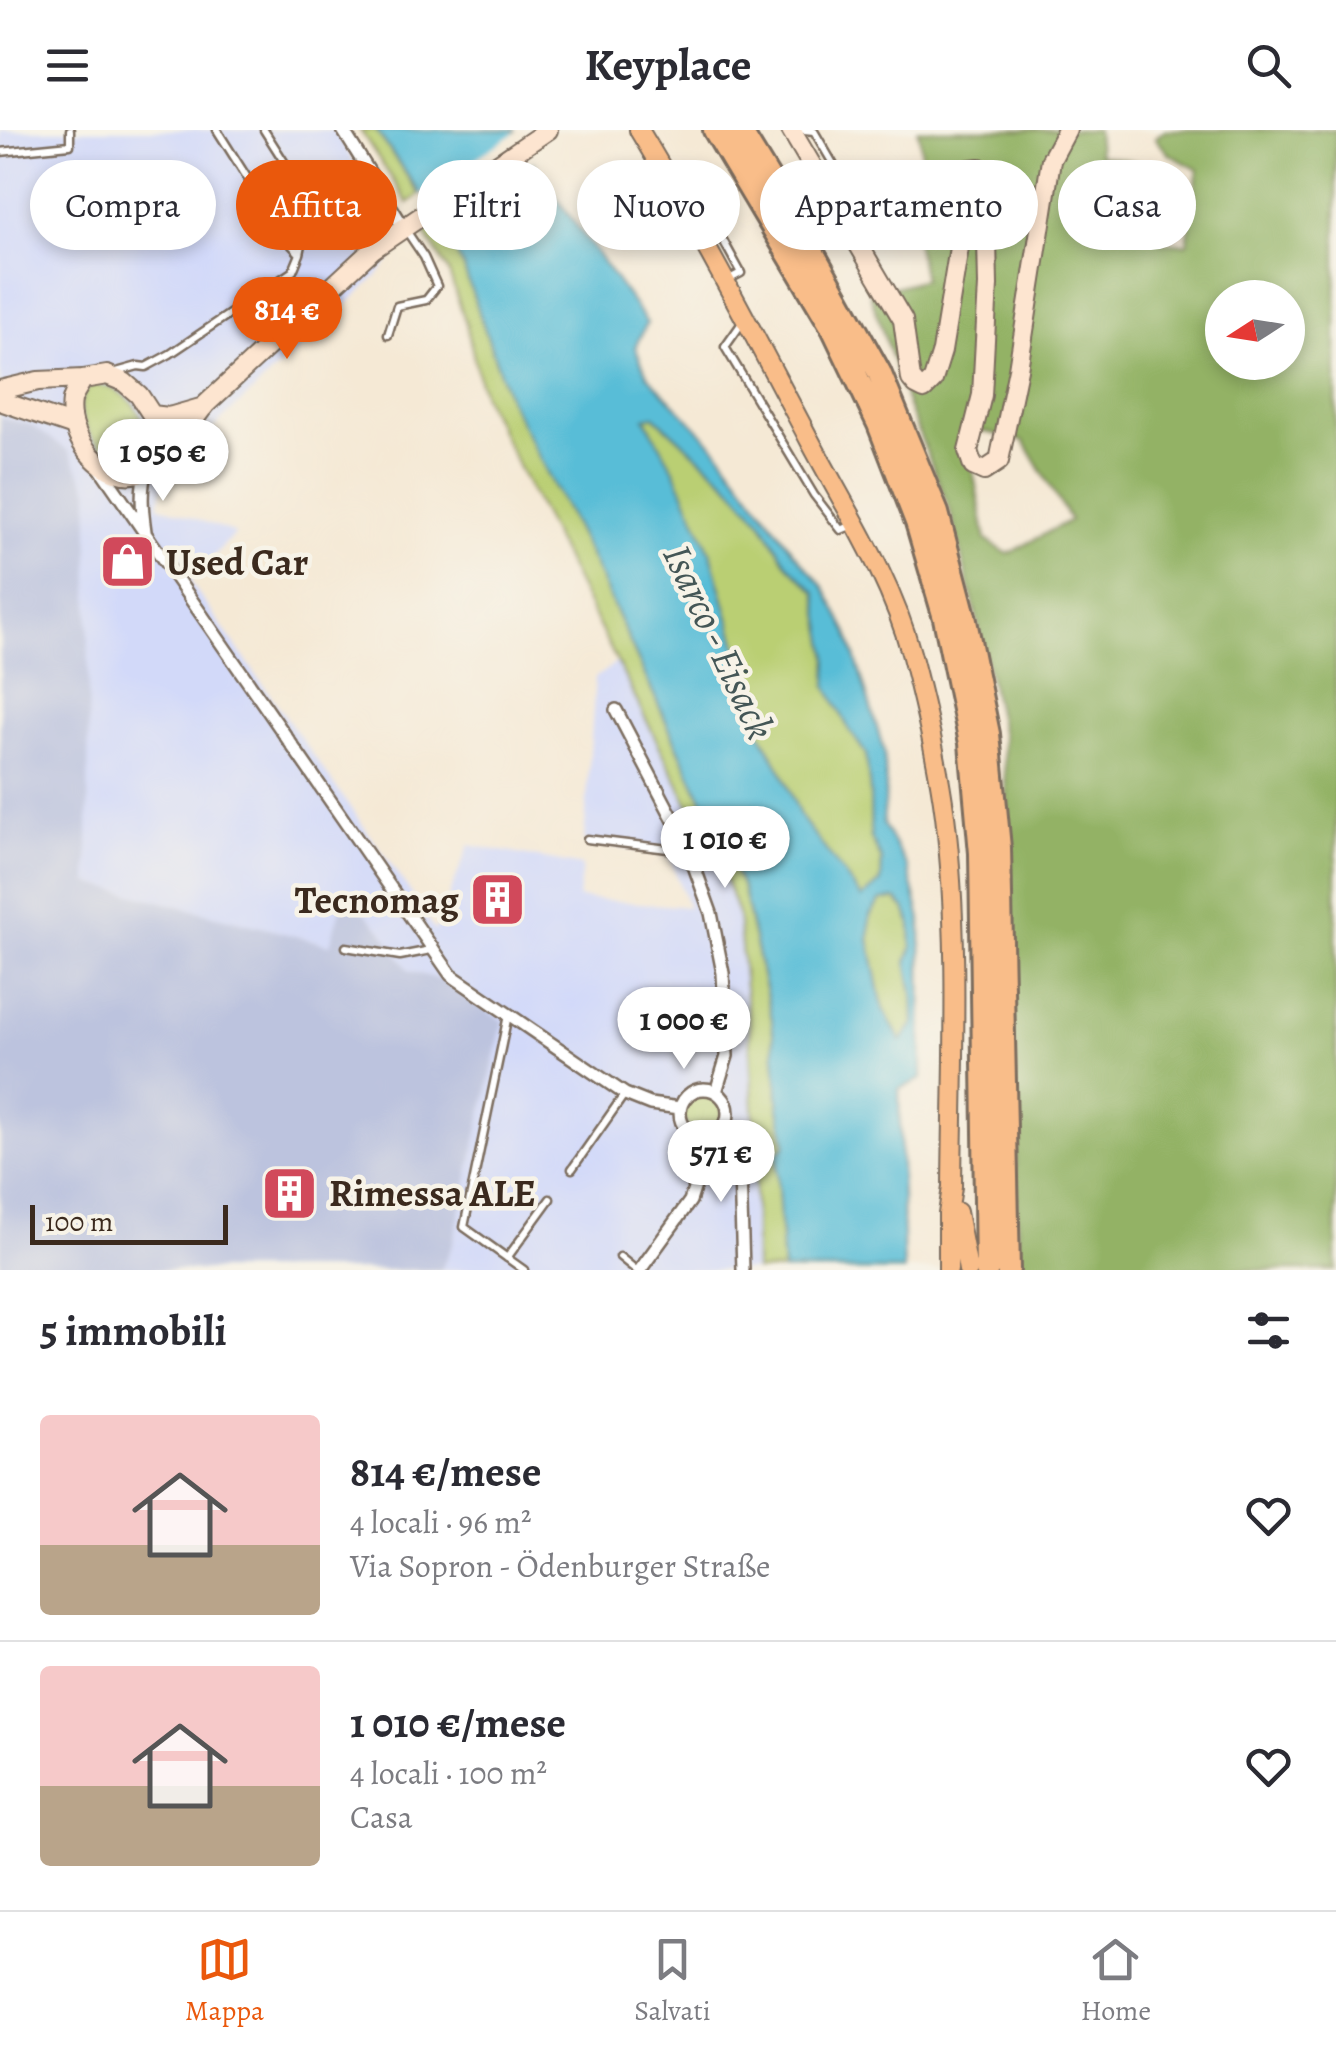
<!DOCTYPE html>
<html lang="it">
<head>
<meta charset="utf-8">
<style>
	body { margin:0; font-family:Alegreya,serif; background:#f2f2f3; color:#2b2b33; height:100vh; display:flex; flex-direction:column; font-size:38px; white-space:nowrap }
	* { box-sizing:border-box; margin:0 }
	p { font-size:32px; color:#7c7c81 }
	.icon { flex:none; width:55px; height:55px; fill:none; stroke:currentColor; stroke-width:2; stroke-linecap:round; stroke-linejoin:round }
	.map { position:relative; height:1140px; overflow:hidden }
	.sheet { display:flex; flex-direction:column; background:#fff; flex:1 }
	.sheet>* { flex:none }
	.banner { position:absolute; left:30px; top:30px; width:1278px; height:90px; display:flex; gap:20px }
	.needle { width:65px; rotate:258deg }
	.tools { position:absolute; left:1205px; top:150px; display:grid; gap:20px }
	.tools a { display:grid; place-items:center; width:100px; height:100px; border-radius:50%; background:#fff; box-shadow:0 5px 15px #0003; font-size:50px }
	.scale { position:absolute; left:30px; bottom:25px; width:198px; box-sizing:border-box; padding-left:10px; border:5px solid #3b2a1e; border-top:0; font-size:28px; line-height:35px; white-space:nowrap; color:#3b2a1e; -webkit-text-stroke:8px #f7f3e8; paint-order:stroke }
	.price { position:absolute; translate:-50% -85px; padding:0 22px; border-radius:35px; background:#fff; color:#222; font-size:32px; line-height:65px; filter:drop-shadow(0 2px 5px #0008) }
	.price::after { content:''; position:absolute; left:50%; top:60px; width:30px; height:22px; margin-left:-15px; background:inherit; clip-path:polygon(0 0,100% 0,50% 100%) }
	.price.active { background:#ea580c; color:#fff }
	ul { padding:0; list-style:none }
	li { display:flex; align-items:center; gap:30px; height:250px; padding:0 40px }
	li+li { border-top:2px solid #e1e1e2 }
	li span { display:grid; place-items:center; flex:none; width:280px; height:200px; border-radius:10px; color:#555 }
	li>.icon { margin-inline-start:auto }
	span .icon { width:120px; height:120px; fill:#fffc; stroke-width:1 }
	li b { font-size:42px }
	h2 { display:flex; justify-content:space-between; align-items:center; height:120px; padding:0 40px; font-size:42px }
	.chip { padding:0 35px; border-radius:45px; background:#fff; box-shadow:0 5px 15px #0003; font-size:35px; line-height:90px }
	.chip.active { background:#ea580c; color:#fff }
	header { display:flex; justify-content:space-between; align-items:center; height:130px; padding:0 40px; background:#fff; font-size:45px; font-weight:700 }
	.tabs { display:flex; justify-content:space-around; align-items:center; height:140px; border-top:2px solid #e1e1e2; background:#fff; font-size:28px; color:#7c7c81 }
	.tabs a { display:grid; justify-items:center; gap:5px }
	.tabs .active { color:#ea580c }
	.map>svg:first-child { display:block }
</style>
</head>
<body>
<header><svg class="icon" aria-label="menu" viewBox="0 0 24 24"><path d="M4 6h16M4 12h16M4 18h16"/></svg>Keyplace<svg class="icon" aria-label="search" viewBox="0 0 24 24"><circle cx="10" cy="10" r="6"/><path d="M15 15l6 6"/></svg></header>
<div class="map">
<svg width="1336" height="1140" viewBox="0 0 1336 1140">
	<rect width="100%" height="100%" fill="#f7f3e8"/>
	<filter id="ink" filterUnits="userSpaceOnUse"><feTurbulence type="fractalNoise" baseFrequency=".01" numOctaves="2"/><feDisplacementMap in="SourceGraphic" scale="20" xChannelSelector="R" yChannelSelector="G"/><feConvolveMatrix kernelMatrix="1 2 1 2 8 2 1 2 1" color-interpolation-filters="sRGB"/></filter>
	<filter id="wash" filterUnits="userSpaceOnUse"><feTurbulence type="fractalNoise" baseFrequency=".0048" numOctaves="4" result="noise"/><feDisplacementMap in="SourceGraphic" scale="40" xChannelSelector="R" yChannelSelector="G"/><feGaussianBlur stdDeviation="2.25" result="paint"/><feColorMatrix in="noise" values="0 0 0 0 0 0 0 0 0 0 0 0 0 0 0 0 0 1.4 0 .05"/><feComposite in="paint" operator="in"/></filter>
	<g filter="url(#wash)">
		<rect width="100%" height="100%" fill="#f5e9d5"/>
		<!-- built -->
		<path fill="#d2d9f9" d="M 0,0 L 335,0 L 402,115 L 376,147 L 167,341 L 158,375 L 235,403 L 190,452 L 409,760 L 435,801 L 469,715 L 582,736 L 578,768 L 688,777 L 669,725 L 584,712 L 595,548 L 617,532 L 723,742 L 738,784 L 749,899 L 755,1016 L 755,1140 L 441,1140 L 453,1113 L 503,891 L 469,871 L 441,850 L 409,841 L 382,801 L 361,778 L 330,815 L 88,753 L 31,295 L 0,287 Z"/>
		<!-- industrial -->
		<path fill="#bcc3de" d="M 0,287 L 31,295 L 69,321 L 89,360 L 88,753 L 330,815 L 341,775 L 361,778 L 382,801 L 409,841 L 441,850 L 469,871 L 503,891 L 453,1113 L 441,1140 L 0,1140 Z"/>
		<!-- green -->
		<path fill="#bacf73" stroke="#7a7c48" stroke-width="2.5" d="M 360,0 L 376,0 L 420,65 L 408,73 Z
			M 441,93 L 464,139 L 509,269 L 590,425 L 743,759 L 772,890 L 779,978 L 787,1015 L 776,1024 L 783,1140 L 755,1140 L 755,1016 L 749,899 L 738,784 L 723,742 L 483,266 L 466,193 L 448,140 L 425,103 Z
			M 93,255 C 125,254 154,289 144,320 C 131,364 50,282 93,255 Z
			M 653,285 L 726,351 L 761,391 L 788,435 L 816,462 L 828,527 L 827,556 L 849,599 L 866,624 L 870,660 L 871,708 L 882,730 L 881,752 L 862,769 L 800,686 L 782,642 L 754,592 L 737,516 L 711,424 L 645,287 Z
			M 895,769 L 905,778 L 911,794 L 912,818 L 907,832 L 913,862 L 914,894 L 901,912 L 883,879 L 869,809 L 870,785 L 881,770 Z
			M683 983a20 20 0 1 1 40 0a20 20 0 1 1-40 0Z"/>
		<!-- forest -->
		<path fill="#93b265" stroke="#676e42" stroke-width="2.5" fill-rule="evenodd" d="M 918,0 L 1097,0 L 1099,25 L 1141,33 L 1128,68 L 1134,88 L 1161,112 L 1187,114 L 1198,40 L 1169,24 L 1155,8 L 1165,0 L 1336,0 L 1336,1140 L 1018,1140 L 1010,721 L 1002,606 L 976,484 L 950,380 L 909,279 L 870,164 L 924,149 L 907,69 C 922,41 925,31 918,0 ZM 1222,168 L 1288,168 L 1288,232 L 1222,232 ZM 965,297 L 1024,311 L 1070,390 L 1008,424 L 986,410 Z"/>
		<!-- water -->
		<path fill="#59bdd7" stroke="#4a747a" stroke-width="2.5" fill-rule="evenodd" d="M 376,0 L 514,0 L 544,50 L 647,193 L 635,217 L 647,245 L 718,320 L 793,421 L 824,457 L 848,503 L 884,621 L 886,654 L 883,694 L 908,738 L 921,789 L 922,949 L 899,959 L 904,1140 L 783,1140 L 776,1024 L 786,1015 L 779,978 L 772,889 L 743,759 L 590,425 L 509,269 L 464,139 L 441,93 ZM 654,286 L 726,351 L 761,391 L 788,435 L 816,462 L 828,527 L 827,556 L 849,599 L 866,624 L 870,660 L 871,708 L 882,730 L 881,752 L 862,768 L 800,686 L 782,642 L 754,592 L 737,516 L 711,424 L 674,340 L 645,288 ZM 896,769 L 905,778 L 911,794 L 912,818 L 907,832 L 913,862 L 914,894 L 901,911 L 883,879 L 869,809 L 870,785 L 881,770 Z"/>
		<!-- pier -->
		<path fill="#f5e9d5" d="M 519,0 L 537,29 L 436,95 L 416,68 Z"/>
	</g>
	<g filter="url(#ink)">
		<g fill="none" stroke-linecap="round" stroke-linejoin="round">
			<defs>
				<path id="lane" d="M 217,0 L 286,109 L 300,124 L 305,101 L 297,52 L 264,0
					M 804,0 L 814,1 L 842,49 L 840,57 L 834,60 L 830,59
					M 0,22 L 70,15 L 70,0
					M 687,75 L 700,68 L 741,143 L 726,151
					M 744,190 L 725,217 L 814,365 L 841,400 L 853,395
					M 388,205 L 397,176 L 426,170 L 437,156 L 424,127 L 405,99
					M 113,243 L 138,236 L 146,237 L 170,224 L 293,141 L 300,124
					M 587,709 L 676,720 L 685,717
					M 346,817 L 400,826 L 431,820
					M 508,885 L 464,1097 L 524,1140
					M 572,1039 L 624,965
					M 620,1127 L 636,1140
					M 507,1128 L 550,1069"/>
				<path id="street" d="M 343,0 L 404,98
					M 100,338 L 451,845 L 625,964 L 650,974 L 680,978
					M 145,401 C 142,380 140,360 146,340
					M 616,580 L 677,696 L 693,733 L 711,783 L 723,843 L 727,926 L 716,962
					M680 983a24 24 0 1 1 48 0a24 24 0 1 1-48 0Z
					M 719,1002 L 733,1024 L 740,1043 L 743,1140
					M 640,1140 L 690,1071 L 698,1047 L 700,1007"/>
				<path id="secondary" d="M 791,0 L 903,190 L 911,249 L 916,255 L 924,259 L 933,250 L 942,221 L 964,87 L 964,49 L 970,39 L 980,38 L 986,63 L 988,155 L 982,265 L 968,321 L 973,336 L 984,341 L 999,331 L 1018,239 L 1051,30 L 1067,0
					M 83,249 C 80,255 73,264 72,270 C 66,307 105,358 145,341 C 159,335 194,290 204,276 L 373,119 L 548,0
					M 0,260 L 38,251 L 83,249 L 107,245 L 124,252 L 139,265 L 152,285 L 158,306 L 156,325 L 152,332
					M 0,271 L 74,296
					M 152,285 L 169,287 L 204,277"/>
				<path id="primary" d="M 639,0 C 700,101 755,207 810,311 C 846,379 891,448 911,523 C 925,576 938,632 945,686 C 960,808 953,934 952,1057 L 948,1084 L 948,1140
					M 957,1082 L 968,1140"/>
				<path id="highway" d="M 715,0 L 833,198 L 879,294 L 917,392 L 945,488 L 971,613 L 981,723 L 987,1140
					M 739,0 L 800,100 L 879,242 L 937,383 L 964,486 L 988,604 L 999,718 L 1008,1140"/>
			</defs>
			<!-- lane casing -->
			<use href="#lane" stroke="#7c6d5e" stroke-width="11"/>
			<!-- street casing -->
			<use href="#street" stroke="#7c6d5e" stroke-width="16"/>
			<!-- secondary casing -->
			<use href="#secondary" stroke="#7c6d5e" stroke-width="22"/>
			<!-- primary casing -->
			<use href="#primary" stroke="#7c6d5e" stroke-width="22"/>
			<!-- highway casing -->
			<use href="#highway" stroke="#7c6d5e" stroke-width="28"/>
			<!-- lane -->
			<use href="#lane" stroke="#fff" stroke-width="6"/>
			<!-- street -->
			<use href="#street" stroke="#fff" stroke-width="11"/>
			<!-- secondary -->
			<use href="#secondary" stroke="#fde5d0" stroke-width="18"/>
			<!-- primary -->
			<use href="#primary" stroke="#f9bd89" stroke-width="18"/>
			<!-- highway -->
			<use href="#highway" stroke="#f9bd89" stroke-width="22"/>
		</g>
	</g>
	<!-- icons -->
	<defs>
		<symbol id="shop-square" viewBox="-11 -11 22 22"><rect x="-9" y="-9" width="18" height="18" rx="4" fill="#d1495b" stroke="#f7f3e8"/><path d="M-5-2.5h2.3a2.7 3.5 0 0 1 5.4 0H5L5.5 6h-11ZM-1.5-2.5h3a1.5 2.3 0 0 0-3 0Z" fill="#fff"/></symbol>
		<symbol id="building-square" viewBox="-11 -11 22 22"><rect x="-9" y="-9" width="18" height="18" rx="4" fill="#d1495b" stroke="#f7f3e8"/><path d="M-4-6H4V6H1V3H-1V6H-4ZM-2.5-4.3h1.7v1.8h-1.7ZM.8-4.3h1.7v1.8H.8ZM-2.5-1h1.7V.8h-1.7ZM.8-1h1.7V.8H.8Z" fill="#fff"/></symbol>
	</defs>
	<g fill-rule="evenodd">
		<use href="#shop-square" x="96" y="400" width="63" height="63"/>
		<use href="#building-square" x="466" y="738" width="63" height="63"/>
		<use href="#building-square" x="258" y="1032" width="63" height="63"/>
	</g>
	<g text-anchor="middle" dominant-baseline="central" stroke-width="9" stroke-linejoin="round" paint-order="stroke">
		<!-- poi labels -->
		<g font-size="38" font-weight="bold" fill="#3b2a1e" stroke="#f7f3e8" text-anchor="start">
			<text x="166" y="432">Used Car</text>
			<text x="459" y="770" text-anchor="end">Tecnomag</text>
			<text x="329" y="1063">Rimessa ALE</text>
		</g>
		<!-- water labels -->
		<g font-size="40" font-style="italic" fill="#445656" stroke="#f7f3e8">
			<text transform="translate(719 512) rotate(65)">Isarco - Eisack</text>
		</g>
	</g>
</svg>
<div class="tools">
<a><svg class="needle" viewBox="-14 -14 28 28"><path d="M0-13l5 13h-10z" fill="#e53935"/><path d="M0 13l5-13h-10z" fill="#7c7c81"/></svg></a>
</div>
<div class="scale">100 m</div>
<b class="price active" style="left:287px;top:232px">814 €</b>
<b class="price" style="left:163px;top:374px">1 050 €</b>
<b class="price" style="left:725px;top:761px">1 010 €</b>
<b class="price" style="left:684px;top:942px">1 000 €</b>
<b class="price" style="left:721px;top:1075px">571 €</b>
<div class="banner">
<a class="chip">Compra</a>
<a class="chip active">Affitta</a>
<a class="chip">Filtri</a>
<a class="chip">Nuovo</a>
<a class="chip">Appartamento</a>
<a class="chip">Casa</a>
</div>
</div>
<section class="sheet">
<h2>5 immobili<svg class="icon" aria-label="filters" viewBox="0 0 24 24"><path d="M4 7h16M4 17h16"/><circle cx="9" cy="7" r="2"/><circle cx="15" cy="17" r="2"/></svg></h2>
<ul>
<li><span style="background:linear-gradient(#f6c9c9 65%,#b9a48a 0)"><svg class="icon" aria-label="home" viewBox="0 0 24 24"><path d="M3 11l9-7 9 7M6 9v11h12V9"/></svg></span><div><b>814 €/mese</b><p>4 locali · 96 m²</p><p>Via Sopron - Ödenburger Straße</p></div><svg class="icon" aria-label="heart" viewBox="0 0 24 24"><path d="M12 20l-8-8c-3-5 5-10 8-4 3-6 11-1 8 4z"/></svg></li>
<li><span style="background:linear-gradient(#f6c9c9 60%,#b9a48a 0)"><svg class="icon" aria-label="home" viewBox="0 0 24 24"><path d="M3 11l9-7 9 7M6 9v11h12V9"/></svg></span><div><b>1 010 €/mese</b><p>4 locali · 100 m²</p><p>Casa</p></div><svg class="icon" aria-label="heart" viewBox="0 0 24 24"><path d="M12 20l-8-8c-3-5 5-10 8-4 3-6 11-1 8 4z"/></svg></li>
</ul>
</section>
<nav class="tabs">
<a class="active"><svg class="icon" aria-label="map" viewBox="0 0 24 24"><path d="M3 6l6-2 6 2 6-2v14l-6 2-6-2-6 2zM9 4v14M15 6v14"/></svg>Mappa</a>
<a><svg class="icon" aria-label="saved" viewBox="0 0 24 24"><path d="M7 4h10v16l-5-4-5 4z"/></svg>Salvati</a>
<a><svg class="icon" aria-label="home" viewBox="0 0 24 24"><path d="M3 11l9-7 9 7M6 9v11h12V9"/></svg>Home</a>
</nav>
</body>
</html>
